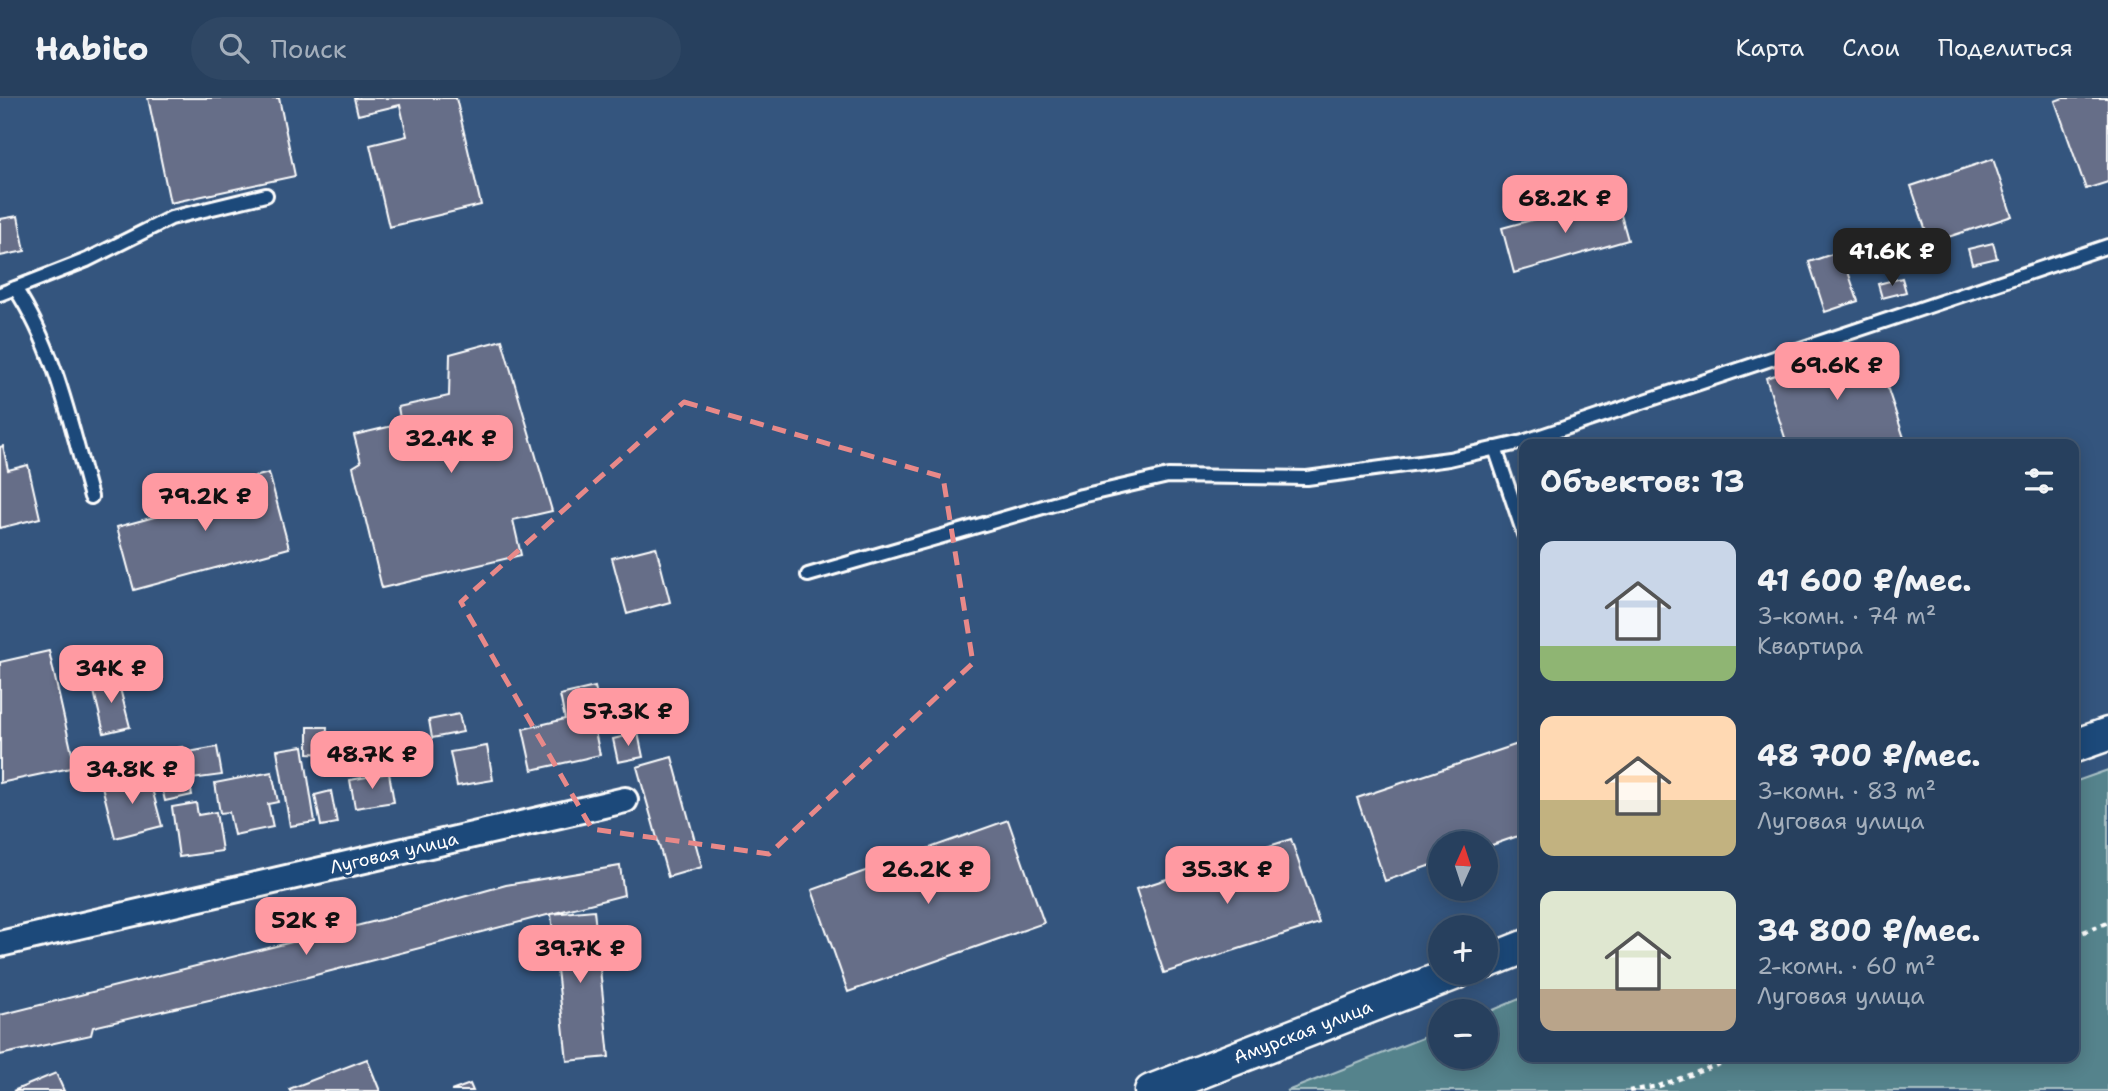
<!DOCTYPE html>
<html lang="ru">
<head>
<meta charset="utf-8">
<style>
	body { margin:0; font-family:"Shantell Sans",sans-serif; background:#2f4764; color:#f1f3f6; height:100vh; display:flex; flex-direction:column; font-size:26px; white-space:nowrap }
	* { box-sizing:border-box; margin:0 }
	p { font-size:23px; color:#a4afbc }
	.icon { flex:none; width:38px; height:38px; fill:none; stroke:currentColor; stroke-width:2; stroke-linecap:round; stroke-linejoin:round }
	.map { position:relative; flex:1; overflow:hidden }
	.sheet { position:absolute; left:1519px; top:341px; width:560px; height:623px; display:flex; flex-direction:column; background:#27405e; border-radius:14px; box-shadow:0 4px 18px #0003,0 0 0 2px #435973 }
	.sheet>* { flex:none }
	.needle { width:46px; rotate:3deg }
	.tools { position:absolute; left:1428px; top:733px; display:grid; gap:14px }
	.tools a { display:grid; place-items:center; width:70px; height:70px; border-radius:50%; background:#27405e; box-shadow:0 4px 18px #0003,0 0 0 2px #435973; font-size:35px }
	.price { position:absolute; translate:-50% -60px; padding:0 16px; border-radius:14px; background:#ff9aa2; color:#111; font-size:23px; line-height:46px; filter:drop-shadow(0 2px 4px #0008) }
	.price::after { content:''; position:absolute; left:50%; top:42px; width:21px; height:16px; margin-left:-10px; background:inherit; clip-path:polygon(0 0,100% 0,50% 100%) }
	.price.current { background:#222; color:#fff }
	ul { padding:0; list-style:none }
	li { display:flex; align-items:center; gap:21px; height:175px; padding:0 21px }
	li span { display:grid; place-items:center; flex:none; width:196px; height:140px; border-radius:14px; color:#555 }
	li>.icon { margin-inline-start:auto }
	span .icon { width:84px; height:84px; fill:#fffc; stroke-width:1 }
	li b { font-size:30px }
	h2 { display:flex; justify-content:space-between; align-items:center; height:84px; padding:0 21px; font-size:30px }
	header { display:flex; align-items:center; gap:42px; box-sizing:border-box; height:98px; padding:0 35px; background:#27405e; border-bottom:2px solid #435973 }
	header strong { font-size:33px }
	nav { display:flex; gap:38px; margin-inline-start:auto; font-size:24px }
	.search { width:490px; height:63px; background:#2f4764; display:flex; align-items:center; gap:18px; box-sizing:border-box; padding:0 24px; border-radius:38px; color:#a4afbc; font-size:26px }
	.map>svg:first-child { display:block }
</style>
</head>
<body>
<header>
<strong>Habito</strong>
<div class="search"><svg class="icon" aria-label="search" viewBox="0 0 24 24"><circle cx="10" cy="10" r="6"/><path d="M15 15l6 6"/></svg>Поиск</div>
<nav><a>Карта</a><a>Слои</a><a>Поделиться</a></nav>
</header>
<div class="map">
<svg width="2108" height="993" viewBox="0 0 2108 993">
	<rect width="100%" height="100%" fill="#34557e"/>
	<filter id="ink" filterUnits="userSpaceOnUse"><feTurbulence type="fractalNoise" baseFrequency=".0143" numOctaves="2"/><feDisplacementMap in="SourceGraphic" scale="14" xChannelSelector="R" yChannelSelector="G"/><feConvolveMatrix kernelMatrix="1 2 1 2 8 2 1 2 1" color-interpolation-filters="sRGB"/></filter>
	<g filter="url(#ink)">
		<!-- green -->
		<path fill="#54838c" stroke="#aac1c6" stroke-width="2" d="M 2108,672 L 2108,993 L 1287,993 L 1440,933 L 1440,959 L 1486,959 L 1486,915 L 1524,899 L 1524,959 L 2074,959 L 2074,684 Z"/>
		<!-- building -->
		<path fill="#666e88" stroke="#fff" stroke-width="2" d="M 148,0 L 279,0 L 295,78 L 170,105 Z
			M 354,0 L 456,0 L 481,107 L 389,129 L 370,47 L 407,38 L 400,7 L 358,17 Z
			M 2063,0 L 2108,0 L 2108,84 L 2086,91 L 2055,3 Z
			M 1993,61 L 2012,118 L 1930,145 L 1911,88 Z
			M 1616,99 L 1628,142 L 1514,175 L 1502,130 Z
			M 18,118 L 25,153 L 0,158 L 0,121 Z
			M 1993,145 L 1997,160 L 1972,166 L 1968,151 Z
			M 1841,153 L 1858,203 L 1825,214 L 1809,164 Z
			M 1902,180 L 1906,194 L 1882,200 L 1878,186 Z
			M 502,242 L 552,413 L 513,422 L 521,457 L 382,490 L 353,369 L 361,364 L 354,337 L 401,326 L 398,309 L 449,298 L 450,256 Z
			M 1873,246 L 1906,346 L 1787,346 L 1766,280 Z
			M 3,348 L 8,372 L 28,367 L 40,420 L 0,430 L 0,349 Z
			M 269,375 L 289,450 L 134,492 L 117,429 L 177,413 L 174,401 Z
			M 656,449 L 670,504 L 627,516 L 612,460 Z
			M 49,553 L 75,669 L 0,685 L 0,564 Z
			M 117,579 L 130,629 L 104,635 L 92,585 Z
			M 595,589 L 604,627 L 594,629 L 600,657 L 532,672 L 523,631 L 565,621 L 560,597 Z
			M 459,616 L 463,634 L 432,640 L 429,622 Z
			M 308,629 L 327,629 L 326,656 L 308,655 Z
			M 638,635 L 643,659 L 618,664 L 613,641 Z
			M 1524,644 L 1524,736 L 1486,749 L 1486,746 L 1440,746 L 1440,764 L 1385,783 L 1357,700 Z
			M 303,648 L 315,724 L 290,728 L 277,652 Z
			M 487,648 L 493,682 L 457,688 L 450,654 Z
			M 182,649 L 192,697 L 165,703 L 154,655 Z
			M 217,649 L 222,677 L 192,681 L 188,654 Z
			M 672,659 L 702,769 L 668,779 L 637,669 Z
			M 272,674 L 278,704 L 268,706 L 273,729 L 234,737 L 229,714 L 220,715 L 215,685 Z
			M 389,675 L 394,704 L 355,710 L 350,682 Z
			M 148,676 L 162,728 L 115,740 L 102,688 Z
			M 331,693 L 337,725 L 321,728 L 315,697 Z
			M 196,705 L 198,717 L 216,714 L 222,753 L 179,759 L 172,709 Z
			M 1008,722 L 1044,825 L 848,894 L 812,792 Z
			M 1291,741 L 1319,825 L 1164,875 L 1136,791 Z
			M 620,768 L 624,797 L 304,880 L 93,929 L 91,937 L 0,957 L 0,917 L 384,821 L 506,787 Z
			M 594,812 L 609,959 L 567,963 L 551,816 Z
			M 367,961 L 380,993 L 290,993 L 289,991 Z
			M 56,975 L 64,993 L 13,993 Z
			M 470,986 L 473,993 L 451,993 Z"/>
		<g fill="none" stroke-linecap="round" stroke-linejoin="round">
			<defs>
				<path id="service" d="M 15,190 C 56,252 71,328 91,399
					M 0,196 L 87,162 L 171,120 L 266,97
					M 1495,350 L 1524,436
					M 808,477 L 1081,398 L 1168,378 L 1307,380 L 1449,361 L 1523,344 L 2108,148"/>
				<path id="minor" d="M 0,846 L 625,702"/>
				<path id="tertiary" d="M 2074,648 L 2108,636
					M 1486,864 L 1524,849
					M 1151,993 L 1456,875"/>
			</defs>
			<!-- service casing -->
			<use href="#service" stroke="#fff" stroke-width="18"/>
			<!-- minor casing -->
			<use href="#minor" stroke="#fff" stroke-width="30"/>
			<!-- tertiary casing -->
			<use href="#tertiary" stroke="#fff" stroke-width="37"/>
			<!-- path -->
			<path stroke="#fff" stroke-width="4.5" stroke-dasharray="5 5" stroke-linecap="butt" d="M 2074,838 L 2108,824
				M 1629,993 L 1659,988 L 1739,959"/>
			<!-- service -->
			<use href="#service" stroke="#1f4a7a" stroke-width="12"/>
			<!-- minor -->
			<use href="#minor" stroke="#1f4a7a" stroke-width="24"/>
			<!-- tertiary -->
			<use href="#tertiary" stroke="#1f4a7a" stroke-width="32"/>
		</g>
	</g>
	<!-- marked area -->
	<path fill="none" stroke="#e88989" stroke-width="5" stroke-dasharray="14 9" stroke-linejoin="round" d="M 684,304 L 943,379 L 973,565 L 769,756 L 592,731 L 461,504 Z"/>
	<g text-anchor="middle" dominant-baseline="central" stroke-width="6" stroke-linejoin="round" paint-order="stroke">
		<!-- street labels -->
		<g font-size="18" fill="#fff" stroke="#1f4a7a">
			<text transform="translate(394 755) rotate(-13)">Луговая улица</text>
			<text transform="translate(1303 934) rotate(-21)">Амурская улица</text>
		</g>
	</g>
</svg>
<div class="tools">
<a><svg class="needle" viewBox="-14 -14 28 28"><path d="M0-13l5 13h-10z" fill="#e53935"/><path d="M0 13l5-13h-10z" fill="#a4afbc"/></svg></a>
<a>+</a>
<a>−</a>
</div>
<b class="price" style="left:1565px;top:137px">68.2K ₽</b>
<b class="price current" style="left:1892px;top:190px">41.6K ₽</b>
<b class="price" style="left:1837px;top:304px">69.6K ₽</b>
<b class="price" style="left:451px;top:377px">32.4K ₽</b>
<b class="price" style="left:205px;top:435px">79.2K ₽</b>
<b class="price" style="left:111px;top:607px">34K ₽</b>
<b class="price" style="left:628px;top:650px">57.3K ₽</b>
<b class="price" style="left:372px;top:693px">48.7K ₽</b>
<b class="price" style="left:132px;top:708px">34.8K ₽</b>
<b class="price" style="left:928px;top:808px">26.2K ₽</b>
<b class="price" style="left:1227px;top:808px">35.3K ₽</b>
<b class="price" style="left:306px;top:859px">52K ₽</b>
<b class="price" style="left:580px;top:887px">39.7K ₽</b>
<section class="sheet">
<h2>Объектов: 13<svg class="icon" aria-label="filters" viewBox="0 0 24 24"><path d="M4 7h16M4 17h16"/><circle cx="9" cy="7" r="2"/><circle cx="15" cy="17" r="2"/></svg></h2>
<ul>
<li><span style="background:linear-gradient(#c9d6e8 75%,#8fb573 0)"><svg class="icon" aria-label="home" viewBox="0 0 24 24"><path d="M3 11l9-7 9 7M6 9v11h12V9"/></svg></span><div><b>41 600 ₽/мес.</b><p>3-комн. · 74 m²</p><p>Квартира</p></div></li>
<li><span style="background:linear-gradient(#ffd9b3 60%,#c2b280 0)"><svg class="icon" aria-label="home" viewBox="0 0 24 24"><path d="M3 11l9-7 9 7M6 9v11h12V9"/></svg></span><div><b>48 700 ₽/мес.</b><p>3-комн. · 83 m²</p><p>Луговая улица</p></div></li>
<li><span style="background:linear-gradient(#dfe7d0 70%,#b9a48a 0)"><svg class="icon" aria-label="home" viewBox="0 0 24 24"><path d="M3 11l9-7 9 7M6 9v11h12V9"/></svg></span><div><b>34 800 ₽/мес.</b><p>2-комн. · 60 m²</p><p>Луговая улица</p></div></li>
</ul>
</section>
</div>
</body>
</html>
